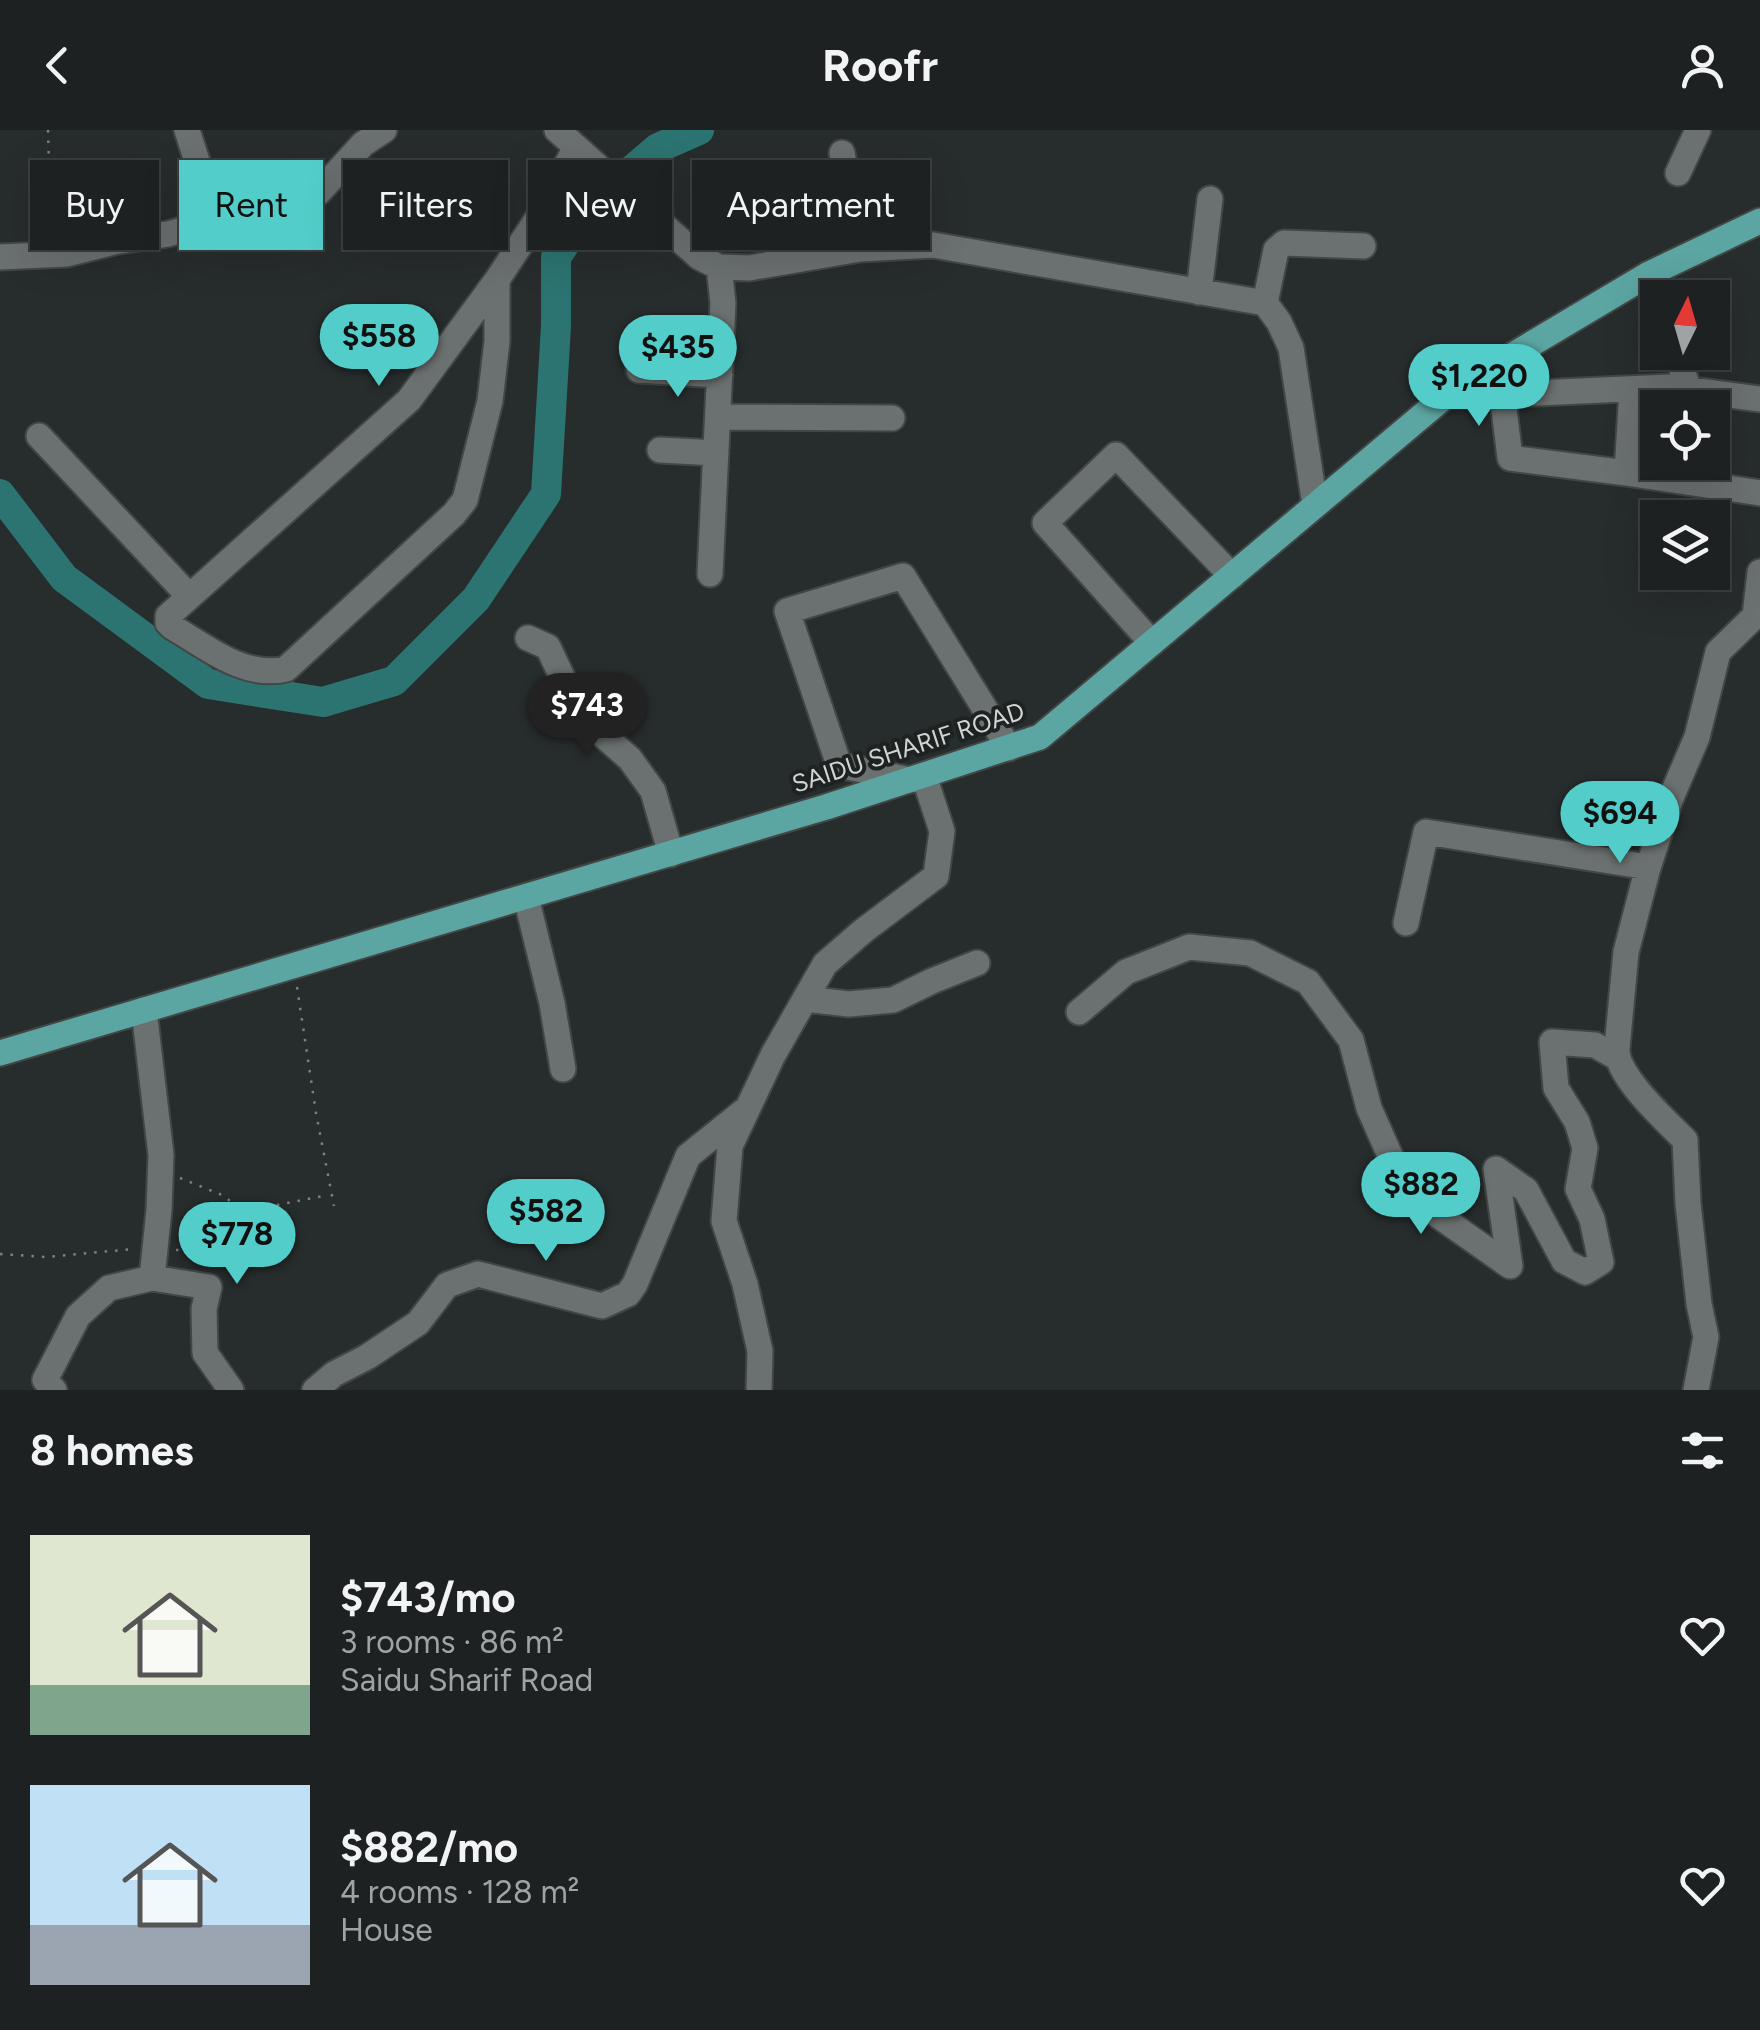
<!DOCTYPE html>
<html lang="en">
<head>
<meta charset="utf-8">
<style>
	body { margin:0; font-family:Figtree,sans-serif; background:#25292a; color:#f1f3f6; height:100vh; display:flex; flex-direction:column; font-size:38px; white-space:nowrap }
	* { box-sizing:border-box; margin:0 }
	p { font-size:32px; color:#a0a3a5 }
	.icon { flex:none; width:55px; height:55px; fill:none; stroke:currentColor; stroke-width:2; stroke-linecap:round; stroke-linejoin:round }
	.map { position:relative; height:1260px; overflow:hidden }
	.side { display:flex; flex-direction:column; background:#1d2121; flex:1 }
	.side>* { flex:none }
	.guide { position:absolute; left:30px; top:30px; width:1000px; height:90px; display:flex; gap:20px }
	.needle { width:65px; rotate:5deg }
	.buttons { position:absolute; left:1640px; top:150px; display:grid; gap:20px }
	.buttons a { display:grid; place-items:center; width:90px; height:90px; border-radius:0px; background:#1d2121; box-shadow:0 10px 40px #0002,0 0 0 2px #3b3e3f; font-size:50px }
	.price { position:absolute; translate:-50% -85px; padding:0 22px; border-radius:35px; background:#53cdc9; color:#111; font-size:32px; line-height:65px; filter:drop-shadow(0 2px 5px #0008) }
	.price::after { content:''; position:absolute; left:50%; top:60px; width:30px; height:22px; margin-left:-15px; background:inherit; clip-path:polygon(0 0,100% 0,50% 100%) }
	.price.selected { background:#222; color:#fff }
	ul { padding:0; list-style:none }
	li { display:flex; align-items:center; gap:30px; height:250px; padding:0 30px }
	li span { display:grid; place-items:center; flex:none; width:280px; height:200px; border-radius:0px; color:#555 }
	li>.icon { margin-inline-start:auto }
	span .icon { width:120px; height:120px; fill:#fffc; stroke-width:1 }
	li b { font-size:42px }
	h2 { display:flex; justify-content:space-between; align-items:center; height:120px; padding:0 30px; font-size:42px }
	.tag { padding:0 35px; border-radius:0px; background:#1d2121; box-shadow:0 10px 40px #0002,0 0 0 2px #3b3e3f; font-size:35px; line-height:90px }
	.tag.selected { background:#53cdc9; color:#111 }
	header { display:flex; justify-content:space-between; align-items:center; height:130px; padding:0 30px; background:#1d2121; font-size:45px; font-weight:700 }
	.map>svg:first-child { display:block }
</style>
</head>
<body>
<header><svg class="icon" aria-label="back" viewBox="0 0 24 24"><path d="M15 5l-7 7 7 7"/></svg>Roofr<svg class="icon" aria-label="person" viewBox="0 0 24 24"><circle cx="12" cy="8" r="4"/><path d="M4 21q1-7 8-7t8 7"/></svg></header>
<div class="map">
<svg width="1760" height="1260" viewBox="0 0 1760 1260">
	<rect width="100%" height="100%" fill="#272c2c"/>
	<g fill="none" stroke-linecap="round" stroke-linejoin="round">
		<!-- river -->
		<path stroke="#2c7471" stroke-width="30" d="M 0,364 L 64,448 L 208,554 L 323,572 L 394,551 L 476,469 L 546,364 L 556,196 L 556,127 L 592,74 L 658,18 L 699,0"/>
		<defs>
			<path id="minor" d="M 187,0 L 204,53 L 209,93
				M 557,0 L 699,127 L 719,137 L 749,138 L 860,119 L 933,115 L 1265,173 L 1279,192 L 1291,218 L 1315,375
				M 842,23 L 860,119
				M 1678,43 L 1698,0
				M 0,127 L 67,124 L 118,111 L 168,104 L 215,91 L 235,96 L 292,79 L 319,62 L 363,14 L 384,0
				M 1649,144 L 1658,169
				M 497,150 L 497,211 L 490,271 L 465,370 L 454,384 L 286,539 C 244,549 207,517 172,497 L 168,493 L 168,486 L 409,270 L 497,150 L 545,77 L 576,17
				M 1199,162 L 1210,69
				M 1265,173 L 1276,120 L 1284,113 L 1363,116
				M 1676,222 L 1689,260
				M 639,240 L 720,245
				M 1449,263 L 1537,263 L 1669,257 L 1760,269
				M 1502,263 L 1510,328 L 1627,343 L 1760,363
				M 718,287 L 892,288
				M 39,306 L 189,466
				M 660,320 L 716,323
				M 1627,343 L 1632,259
				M 710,444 L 723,173 L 719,137
				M 528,508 L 548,517 L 580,585 L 630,629 L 653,661 L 671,724
				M 1152,513 L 1045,393 L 1116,325 L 1232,446
				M 910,650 L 839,635 L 787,481 L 903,446 L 1009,618
				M 526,767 L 552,873 L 563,939
				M 1406,793 L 1426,702 L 1648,737
				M 805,869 L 849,874 L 893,870 L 932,851 L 977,833
				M 1079,882 L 1126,842 L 1189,817 L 1250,823 L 1308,852 L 1351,910 L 1369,978 L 1396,1039 L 1432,1081 L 1510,1136 L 1496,1039 L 1526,1060 L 1564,1131 L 1585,1142 L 1601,1132 L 1592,1089 L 1578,1059 L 1585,1018 L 1577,992 L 1556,958 L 1552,912 L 1595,915 L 1616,927
				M 152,1148 L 209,1157 L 204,1179 L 205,1223 L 231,1260
				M 54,1260 L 45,1250 L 78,1186 L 109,1158 L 152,1148 L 159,1080 L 161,1025 L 144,880
				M 315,1260 L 334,1244 L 367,1227 L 418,1193 L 447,1155 L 478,1144 L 602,1176 L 628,1164 L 635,1154 L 688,1026 L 744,981
				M 759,1260 L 760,1221 L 745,1154 L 724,1091 L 730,1016 L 773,925 L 825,834 L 863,801 L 936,746 L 942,701 L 924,646
				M 1696,1260 L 1706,1207 L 1699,1174 L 1688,1073 L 1685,1010 C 1666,991 1615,945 1617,918 L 1626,822 L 1647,741 L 1670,670 L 1697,607 L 1718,522 L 1755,486 L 1760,442"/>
			<path id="major" d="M 0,923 L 826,677 L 1040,607 L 1449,263 L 1649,144 L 1760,91"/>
		</defs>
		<!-- minor casing -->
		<use href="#minor" stroke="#424746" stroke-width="29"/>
		<!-- major casing -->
		<use href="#major" stroke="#424746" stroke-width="29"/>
		<!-- path -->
		<path stroke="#7d8181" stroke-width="2.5" stroke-dasharray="2.5 8" stroke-linecap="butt" d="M 48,0 L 49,36 L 59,71 L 61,102
			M 297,857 L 316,983 L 334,1076
			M 180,1048 L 222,1065 L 241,1079 L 277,1075 L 328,1065
			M 176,1120 L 207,1121
			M 0,1124 L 46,1127 L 133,1119"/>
		<!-- minor -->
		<use href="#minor" stroke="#6b7170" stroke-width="25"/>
		<!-- major -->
		<use href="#major" stroke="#5ba5a2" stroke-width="25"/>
	</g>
	<g text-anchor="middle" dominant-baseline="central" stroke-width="8" stroke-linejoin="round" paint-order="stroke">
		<!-- street labels -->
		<g font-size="25" fill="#d2d5d5" stroke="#1e2322">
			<text transform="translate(908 617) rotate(-18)">SAIDU SHARIF ROAD</text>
		</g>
	</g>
</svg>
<div class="buttons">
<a><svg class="needle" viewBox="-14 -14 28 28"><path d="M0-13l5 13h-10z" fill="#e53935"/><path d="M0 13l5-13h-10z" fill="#a0a3a5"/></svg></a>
<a><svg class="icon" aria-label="locate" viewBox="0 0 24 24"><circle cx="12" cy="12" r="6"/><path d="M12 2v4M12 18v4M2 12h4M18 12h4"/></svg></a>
<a><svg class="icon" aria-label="layers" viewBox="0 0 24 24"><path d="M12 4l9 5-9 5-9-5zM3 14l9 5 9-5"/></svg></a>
</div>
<b class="price" style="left:379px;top:259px">$558</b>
<b class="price" style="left:678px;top:270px">$435</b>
<b class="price" style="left:1479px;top:299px">$1,220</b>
<b class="price selected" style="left:587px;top:628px">$743</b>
<b class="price" style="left:1620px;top:736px">$694</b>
<b class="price" style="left:1421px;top:1107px">$882</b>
<b class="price" style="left:546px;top:1134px">$582</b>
<b class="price" style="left:237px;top:1157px">$778</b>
<div class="guide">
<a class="tag">Buy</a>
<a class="tag selected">Rent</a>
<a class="tag">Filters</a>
<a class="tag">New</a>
<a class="tag">Apartment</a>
</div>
</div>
<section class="side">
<h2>8 homes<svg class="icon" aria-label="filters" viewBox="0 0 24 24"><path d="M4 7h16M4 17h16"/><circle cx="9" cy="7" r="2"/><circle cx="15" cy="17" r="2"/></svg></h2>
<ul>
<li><span style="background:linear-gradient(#dfe7d0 75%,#7fa58c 0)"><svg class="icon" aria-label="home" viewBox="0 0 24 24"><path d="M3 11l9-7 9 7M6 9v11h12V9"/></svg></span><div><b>$743/mo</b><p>3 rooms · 86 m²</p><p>Saidu Sharif Road</p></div><svg class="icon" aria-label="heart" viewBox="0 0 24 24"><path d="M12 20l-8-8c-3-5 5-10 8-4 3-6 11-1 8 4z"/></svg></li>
<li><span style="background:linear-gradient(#bfe0f5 70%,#9aa5b1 0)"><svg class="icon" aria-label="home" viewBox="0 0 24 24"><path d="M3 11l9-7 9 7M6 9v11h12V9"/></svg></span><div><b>$882/mo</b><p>4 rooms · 128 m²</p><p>House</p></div><svg class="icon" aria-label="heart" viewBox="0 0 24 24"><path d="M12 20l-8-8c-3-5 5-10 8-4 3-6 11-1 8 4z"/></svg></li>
</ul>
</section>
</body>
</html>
